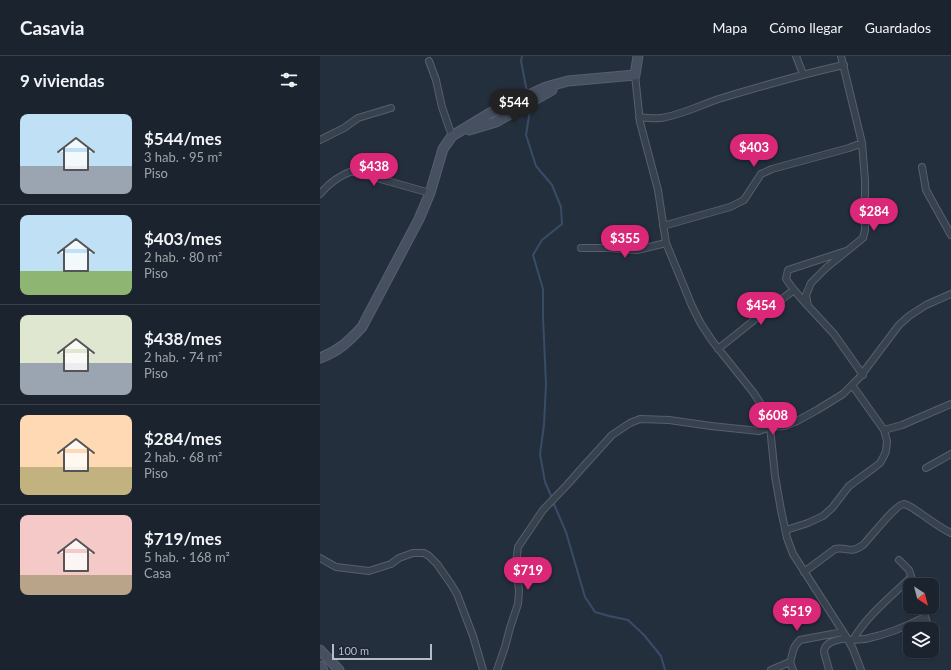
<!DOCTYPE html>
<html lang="es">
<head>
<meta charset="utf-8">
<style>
	body { margin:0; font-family:Lato,sans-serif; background:#282f3a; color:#f1f3f6; height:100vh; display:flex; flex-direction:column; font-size:15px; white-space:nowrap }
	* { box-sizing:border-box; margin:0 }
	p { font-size:13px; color:#a0a4aa }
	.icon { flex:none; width:22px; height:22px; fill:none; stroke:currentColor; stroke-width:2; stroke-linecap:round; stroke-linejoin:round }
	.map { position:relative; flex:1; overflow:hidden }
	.drawer { display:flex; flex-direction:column; background:#1b232e; width:320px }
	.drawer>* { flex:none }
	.needle { width:26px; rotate:144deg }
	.controls { position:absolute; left:583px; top:522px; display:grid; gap:8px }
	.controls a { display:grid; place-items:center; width:36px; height:36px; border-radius:8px; background:#1b232e; box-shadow:0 1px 3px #0004,0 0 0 1px #39404a; font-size:20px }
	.scale { position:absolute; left:12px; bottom:10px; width:100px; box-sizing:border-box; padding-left:4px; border:2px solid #b4bcc9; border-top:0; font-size:11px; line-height:14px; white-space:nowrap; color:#b4bcc9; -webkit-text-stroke:3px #1d2633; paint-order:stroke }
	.price { position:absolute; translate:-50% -34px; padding:0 9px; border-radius:14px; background:#db2777; color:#fff; font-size:13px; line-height:26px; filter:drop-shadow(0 1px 2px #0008) }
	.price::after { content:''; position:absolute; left:50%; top:24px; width:12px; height:9px; margin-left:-6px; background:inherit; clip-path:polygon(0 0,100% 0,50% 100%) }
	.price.selected { background:#222; color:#fff }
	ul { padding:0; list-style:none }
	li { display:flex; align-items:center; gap:12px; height:100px; padding:0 20px }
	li+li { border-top:1px solid #39404a }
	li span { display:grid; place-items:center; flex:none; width:112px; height:80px; border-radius:8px; color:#555 }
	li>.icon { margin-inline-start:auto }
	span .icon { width:48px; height:48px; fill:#fffc; stroke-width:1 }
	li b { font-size:17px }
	h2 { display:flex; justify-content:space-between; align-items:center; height:48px; padding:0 20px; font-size:17px }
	header { display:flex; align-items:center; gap:24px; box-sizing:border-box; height:56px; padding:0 20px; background:#1b232e; border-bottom:1px solid #39404a }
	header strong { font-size:19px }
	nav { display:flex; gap:22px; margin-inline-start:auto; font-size:14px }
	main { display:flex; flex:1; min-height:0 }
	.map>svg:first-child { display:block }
</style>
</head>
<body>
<header>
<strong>Casavia</strong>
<nav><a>Mapa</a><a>Cómo llegar</a><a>Guardados</a></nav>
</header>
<main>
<section class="drawer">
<h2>9 viviendas<svg class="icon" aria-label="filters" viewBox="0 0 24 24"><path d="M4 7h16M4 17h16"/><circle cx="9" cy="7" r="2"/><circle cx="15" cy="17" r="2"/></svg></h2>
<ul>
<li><span style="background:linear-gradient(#bfe0f5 65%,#9aa5b1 0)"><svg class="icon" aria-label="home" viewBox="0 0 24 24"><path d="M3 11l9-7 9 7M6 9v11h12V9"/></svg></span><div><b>$544/mes</b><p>3 hab. · 95 m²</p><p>Piso</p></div></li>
<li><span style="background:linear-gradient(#bfe0f5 70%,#8fb573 0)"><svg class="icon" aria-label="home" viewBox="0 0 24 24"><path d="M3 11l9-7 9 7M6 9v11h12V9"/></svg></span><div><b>$403/mes</b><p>2 hab. · 80 m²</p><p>Piso</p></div></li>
<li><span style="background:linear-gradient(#dfe7d0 60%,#9aa5b1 0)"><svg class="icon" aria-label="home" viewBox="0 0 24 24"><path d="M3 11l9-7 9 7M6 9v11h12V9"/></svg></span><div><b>$438/mes</b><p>2 hab. · 74 m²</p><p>Piso</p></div></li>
<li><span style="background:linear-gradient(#ffd9b3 65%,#c2b280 0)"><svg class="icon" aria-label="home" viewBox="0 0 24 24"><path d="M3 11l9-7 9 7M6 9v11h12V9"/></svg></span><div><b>$284/mes</b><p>2 hab. · 68 m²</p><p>Piso</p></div></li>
<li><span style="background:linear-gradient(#f6c9c9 75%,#b9a48a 0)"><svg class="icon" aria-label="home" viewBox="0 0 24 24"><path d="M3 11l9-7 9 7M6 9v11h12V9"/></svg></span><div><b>$719/mes</b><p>5 hab. · 168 m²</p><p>Casa</p></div></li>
</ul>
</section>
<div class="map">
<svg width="631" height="614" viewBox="0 0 631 614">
	<rect width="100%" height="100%" fill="#242f3e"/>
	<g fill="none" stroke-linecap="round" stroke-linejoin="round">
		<!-- stream -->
		<path stroke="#394c67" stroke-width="2" d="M 202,0 L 201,5 L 207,36
			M 209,50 L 210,54 L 206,79 L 216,110 L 232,129 L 241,151 L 242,168 L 222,184 L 213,199 L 223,233 L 223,261 L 226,328 L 224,369 L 220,398 L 225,426 L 232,442
			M 233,446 L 246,476 L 265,541 L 275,556 L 289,560 L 308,564 L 324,579 L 341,600 L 345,614"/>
		<defs>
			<path id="street" d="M 476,0 L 483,18
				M 521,0 L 542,87 L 545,124 L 545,174 L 543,182 L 506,212 L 491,227 L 486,239 L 488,250 L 514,278 L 543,319
				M 109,5 L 116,24 L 122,51 L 132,80
				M 315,19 L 320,66 L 338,134 L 346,187 L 372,250 L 381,268 L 393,286 L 433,336 L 446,356 L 450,371 L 455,420 L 461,454 L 467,482 L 473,498 L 527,582 L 533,593 L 541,614
				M 319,61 C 326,62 334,63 341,62 C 362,59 382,48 402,42 C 442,30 482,18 524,9
				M 0,84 L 24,72 L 38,62 L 71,52
				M 602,111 L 606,134 L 631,179
				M 0,138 C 9,127 19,120 32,115 L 110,137
				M 343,170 L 410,151 L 424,144 L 441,118 L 452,113 L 529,92 L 542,87
				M 261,192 L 288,192 L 317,194 L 346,187
				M 488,250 L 474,234 L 466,223 L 468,214 L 526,195
				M 398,293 L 438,261 L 474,234
				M 564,374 L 582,369 L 631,348
				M 606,412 L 631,398
				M 466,474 L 488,467 L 503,460 L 512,452 L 529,430 L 555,411 L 560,407 L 564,400 L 566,395 L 567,385 L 564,374 L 532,329
				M 0,502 L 16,511 L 49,515 L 71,508 L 79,502 L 93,497 L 104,497 L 109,500 L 117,508 L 131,528 L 137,538 L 153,580 L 163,614
				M 579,504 L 589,514 L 594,529
				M 484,516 L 515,493 C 527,490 529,499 543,489 C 550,482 576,448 584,448 C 589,449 595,454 600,457 C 610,464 620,472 631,477
				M 602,551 L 609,573
				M 531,584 C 537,583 544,584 549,582 C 568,578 587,570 605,561
				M 533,584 C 546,560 572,540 591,521
				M 470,606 L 473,614
				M 177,614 L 185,591 L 190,572 L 198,548 L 199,535 L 196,508 L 198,491 L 223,454 L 247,429 L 262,412 L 292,379 L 310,367 L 320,363 L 349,364 L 391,370 L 439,375 L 450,371 L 465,370 L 477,365 L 497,354 L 523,338 L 539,322 L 579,269 L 589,260 L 606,249 L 631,238
				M 451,614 L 470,606 C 474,596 471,593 480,584 L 523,576
				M 509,614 L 504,596 C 504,585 519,584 527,582"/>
			<path id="secondary" d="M 149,74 L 176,66 L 232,34
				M 0,302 C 19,295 29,285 42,271 L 99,163 L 110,137 L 123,93 L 132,80 L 170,57 L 226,31 L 248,25 L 315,19 L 318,0
				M 0,594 L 19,614
				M 0,610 L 3,614"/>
		</defs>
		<!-- street casing -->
		<use href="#street" stroke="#565f6c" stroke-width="8"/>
		<!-- secondary casing -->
		<use href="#secondary" stroke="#565f6c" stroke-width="11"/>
		<!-- street -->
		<use href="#street" stroke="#38414e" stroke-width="6"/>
		<!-- secondary -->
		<use href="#secondary" stroke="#465061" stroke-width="9"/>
	</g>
</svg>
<div class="controls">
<a><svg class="needle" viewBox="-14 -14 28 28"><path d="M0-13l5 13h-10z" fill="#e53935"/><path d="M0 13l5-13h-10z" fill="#a0a4aa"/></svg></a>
<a><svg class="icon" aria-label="layers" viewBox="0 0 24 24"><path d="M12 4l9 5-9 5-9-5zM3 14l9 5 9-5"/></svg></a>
</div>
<div class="scale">100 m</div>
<b class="price selected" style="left:194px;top:67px">$544</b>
<b class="price" style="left:434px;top:112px">$403</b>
<b class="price" style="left:54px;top:131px">$438</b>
<b class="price" style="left:554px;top:176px">$284</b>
<b class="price" style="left:305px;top:203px">$355</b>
<b class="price" style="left:441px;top:270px">$454</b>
<b class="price" style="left:453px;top:380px">$608</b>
<b class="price" style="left:208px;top:535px">$719</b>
<b class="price" style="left:477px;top:576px">$519</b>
</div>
</main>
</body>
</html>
